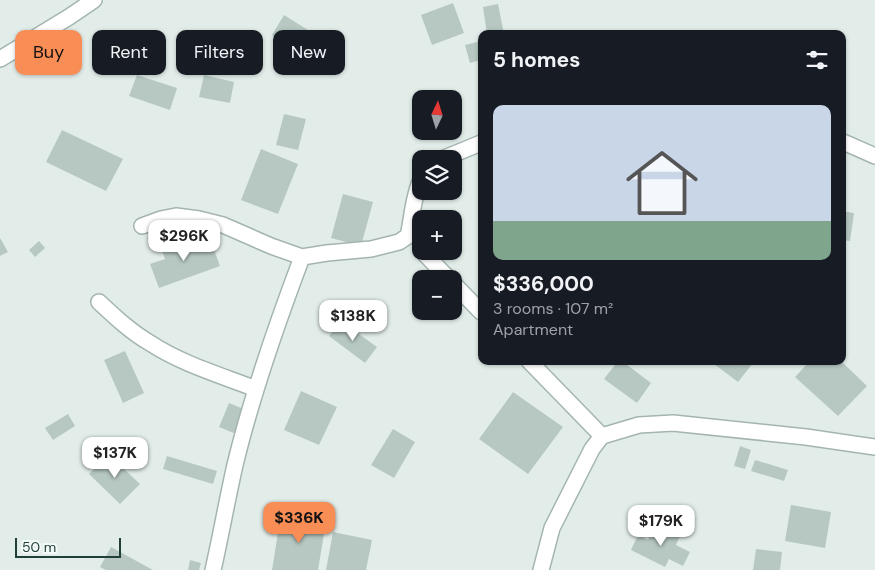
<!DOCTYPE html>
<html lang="en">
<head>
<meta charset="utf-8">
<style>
	body { margin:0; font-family:"DM Sans",sans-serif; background:#20242c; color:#f1f3f6; height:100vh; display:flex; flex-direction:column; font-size:19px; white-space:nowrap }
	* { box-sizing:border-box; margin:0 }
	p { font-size:16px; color:#9ea1a6 }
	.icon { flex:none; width:28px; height:28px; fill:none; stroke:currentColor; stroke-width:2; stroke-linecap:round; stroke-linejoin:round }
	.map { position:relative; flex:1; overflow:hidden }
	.panel { position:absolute; left:478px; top:30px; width:368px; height:335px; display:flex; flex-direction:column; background:#171b24; border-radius:10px; box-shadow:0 1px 4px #0004 }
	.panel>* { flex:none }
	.guide { position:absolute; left:15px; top:30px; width:388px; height:45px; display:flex; gap:10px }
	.needle { width:32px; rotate:4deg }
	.controls { position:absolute; left:412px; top:90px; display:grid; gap:10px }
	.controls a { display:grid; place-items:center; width:50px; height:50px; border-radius:10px; background:#171b24; box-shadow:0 1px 4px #0004; font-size:25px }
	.scale { position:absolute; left:15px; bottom:12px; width:106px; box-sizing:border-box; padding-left:5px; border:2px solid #213f3a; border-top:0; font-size:14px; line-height:18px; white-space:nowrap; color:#213f3a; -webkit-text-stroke:4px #f3f9f7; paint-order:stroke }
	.price { position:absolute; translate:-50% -42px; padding:0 11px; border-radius:10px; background:#fff; color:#222; font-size:16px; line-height:32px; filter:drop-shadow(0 1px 2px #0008) }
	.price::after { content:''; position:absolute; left:50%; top:30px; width:15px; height:11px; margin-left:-8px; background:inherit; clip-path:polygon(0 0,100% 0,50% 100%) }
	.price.on { background:#f88d56; color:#111 }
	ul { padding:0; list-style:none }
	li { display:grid; align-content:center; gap:10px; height:265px; padding:0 15px }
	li+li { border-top:1px solid #363941 }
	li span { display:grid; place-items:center; height:155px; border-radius:10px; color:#555 }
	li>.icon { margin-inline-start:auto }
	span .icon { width:90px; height:90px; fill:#fffc; stroke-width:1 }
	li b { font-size:21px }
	h2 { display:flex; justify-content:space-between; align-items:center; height:60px; padding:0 15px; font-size:21px }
	.pill { padding:0 18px; border-radius:10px; background:#171b24; box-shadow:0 1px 4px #0004; font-size:18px; line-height:45px }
	.pill.on { background:#f88d56; color:#111 }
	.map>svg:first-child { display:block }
</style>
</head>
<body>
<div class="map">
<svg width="875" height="570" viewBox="0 0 875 570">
	<rect width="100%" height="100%" fill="#e2ede9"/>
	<!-- building -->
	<path fill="#b7c8c3" d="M 453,3 L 464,33 L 432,45 L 421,15 Z
		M 498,4 L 504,34 L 487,34 L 483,7 Z
		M 284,15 L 335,47 L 322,67 L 272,35 Z
		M 481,41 L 481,60 L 470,63 L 465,45 Z
		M 137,75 L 177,88 L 170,110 L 129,96 Z
		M 204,75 L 234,82 L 230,103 L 199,97 Z
		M 284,114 L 306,119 L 298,150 L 276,145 Z
		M 62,130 L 123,159 L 106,191 L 46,162 Z
		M 261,149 L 298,164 L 278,214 L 241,200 Z
		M 343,194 L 373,202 L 361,246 L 331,238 Z
		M 841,211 L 854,213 L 850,241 L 841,240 Z
		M 198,237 L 202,248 L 212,244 L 220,266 L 159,288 L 150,264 L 165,259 L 162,250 Z
		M 0,238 L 8,252 L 0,256 Z
		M 39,241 L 45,248 L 35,257 L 29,250 Z
		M 341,321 L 377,347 L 365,363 L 329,336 Z
		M 125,351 L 144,393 L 123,403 L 104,360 Z
		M 618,361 L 622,361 L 651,383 L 637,403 L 604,379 Z
		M 710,361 L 751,361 L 753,363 L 738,382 Z
		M 810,361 L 841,361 L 867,386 L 838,416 L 795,377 Z
		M 301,391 L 337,407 L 319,445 L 284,430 Z
		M 513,392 L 563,427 L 528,474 L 479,439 Z
		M 229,403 L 246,410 L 236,434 L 219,427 Z
		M 68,414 L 75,426 L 53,440 L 45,428 Z
		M 393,429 L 415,442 L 394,478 L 371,465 Z
		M 740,446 L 751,450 L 745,469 L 734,466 Z
		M 109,455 L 140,484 L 120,504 L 89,474 Z
		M 167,456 L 217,471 L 213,484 L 163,469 Z
		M 755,460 L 788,470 L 784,481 L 751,471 Z
		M 791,505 L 831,512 L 825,548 L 785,541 Z
		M 281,514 L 326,522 L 318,570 L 272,570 Z
		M 656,524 L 680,536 L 676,545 L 690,552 L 683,566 L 669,559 L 665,567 L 631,550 L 638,535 L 648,540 Z
		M 333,532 L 372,540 L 366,570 L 326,570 Z
		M 111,547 L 153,570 L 106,570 L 100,567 Z
		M 756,549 L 782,552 L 780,570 L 753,570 Z
		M 190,560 L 201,563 L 199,570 L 188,570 Z"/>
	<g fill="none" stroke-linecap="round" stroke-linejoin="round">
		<defs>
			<path id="minor" d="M 0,59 L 69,17 L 94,0
				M 841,141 L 875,156
				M 442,159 L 481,143
				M 142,226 L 161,219 L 176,216 L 199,219 L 223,225 L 271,246 L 302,257 L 327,253 L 371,249 L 399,242 L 408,236 C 412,220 413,195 421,180
				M 422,251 L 449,279
				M 454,284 L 481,312
				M 99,302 C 115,317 131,332 150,343 C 182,364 220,375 256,389
				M 529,361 L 602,436
				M 213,570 C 221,535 227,500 235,465 C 252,394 276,326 302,257
				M 541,570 L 552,528 L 592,449 L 602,436 L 639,425 L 673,423 L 806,437 L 875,447"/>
		</defs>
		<!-- minor casing -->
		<use href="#minor" stroke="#a4b5b1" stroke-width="18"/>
		<!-- minor -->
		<use href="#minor" stroke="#fff" stroke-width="15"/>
	</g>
</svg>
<div class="controls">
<a><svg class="needle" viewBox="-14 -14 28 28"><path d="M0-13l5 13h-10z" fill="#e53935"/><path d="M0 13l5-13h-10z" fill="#9ea1a6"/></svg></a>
<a><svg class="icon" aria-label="layers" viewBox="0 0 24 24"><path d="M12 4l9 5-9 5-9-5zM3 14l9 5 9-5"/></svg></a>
<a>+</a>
<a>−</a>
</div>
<div class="scale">50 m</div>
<b class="price" style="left:184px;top:262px">$296K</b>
<b class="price" style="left:353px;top:342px">$138K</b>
<b class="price" style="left:115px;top:479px">$137K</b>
<b class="price on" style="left:299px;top:544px">$336K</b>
<b class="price" style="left:661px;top:547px">$179K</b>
<div class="guide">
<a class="pill on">Buy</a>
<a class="pill">Rent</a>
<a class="pill">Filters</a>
<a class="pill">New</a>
</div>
<section class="panel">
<h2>5 homes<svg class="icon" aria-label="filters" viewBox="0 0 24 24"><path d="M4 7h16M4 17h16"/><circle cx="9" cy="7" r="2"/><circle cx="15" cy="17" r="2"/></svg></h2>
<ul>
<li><span style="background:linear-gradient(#c9d6e8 75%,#7fa58c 0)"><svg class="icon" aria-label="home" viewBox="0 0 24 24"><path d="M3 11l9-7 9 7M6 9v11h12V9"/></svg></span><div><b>$336,000</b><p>3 rooms · 107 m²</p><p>Apartment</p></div></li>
</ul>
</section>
</div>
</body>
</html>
